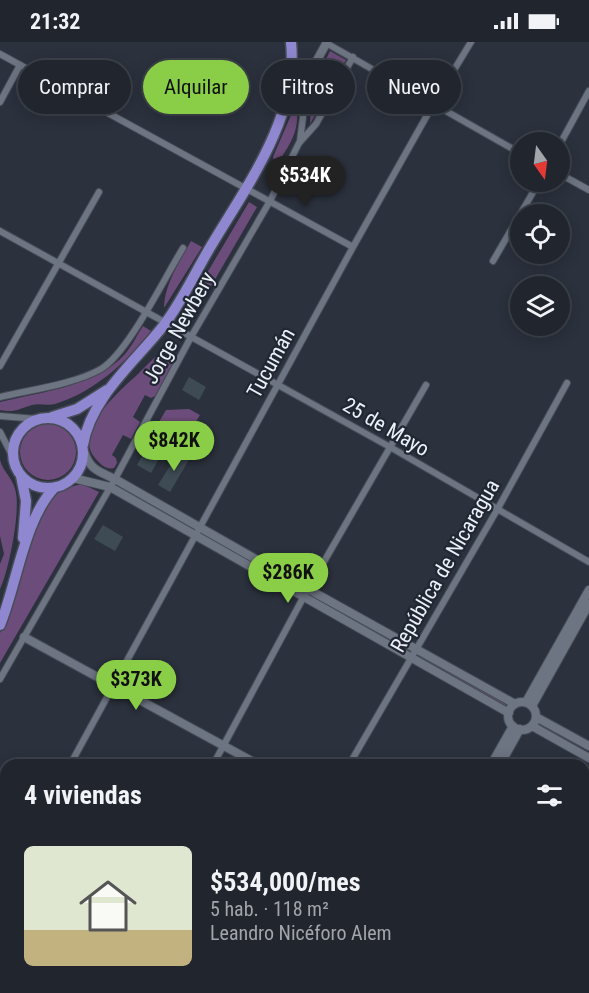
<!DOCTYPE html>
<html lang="es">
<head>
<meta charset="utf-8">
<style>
	body { margin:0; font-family:"Roboto Condensed",sans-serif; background:#2d313a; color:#f1f3f6; height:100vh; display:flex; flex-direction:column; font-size:22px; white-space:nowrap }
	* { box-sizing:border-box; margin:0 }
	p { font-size:20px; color:#a2a5aa }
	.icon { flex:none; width:33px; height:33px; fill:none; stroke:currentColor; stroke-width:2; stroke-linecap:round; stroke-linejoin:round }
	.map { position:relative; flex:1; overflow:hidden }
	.details { position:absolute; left:0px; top:717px; width:590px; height:234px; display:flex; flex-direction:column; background:#20252e; border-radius:18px 18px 0 0; box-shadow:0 3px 15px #0003,0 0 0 2px #3d424a }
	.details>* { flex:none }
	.guide { position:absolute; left:18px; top:18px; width:554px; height:54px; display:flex; gap:12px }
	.needle { width:39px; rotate:166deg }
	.tools { position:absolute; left:510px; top:90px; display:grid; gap:12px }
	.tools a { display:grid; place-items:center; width:60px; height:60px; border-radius:50%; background:#20252e; box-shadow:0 3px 15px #0003,0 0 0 2px #3d424a; font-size:30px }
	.price { position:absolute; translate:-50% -51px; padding:0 14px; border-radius:21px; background:#8ace48; color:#111; font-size:20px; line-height:39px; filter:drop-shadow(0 2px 3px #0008) }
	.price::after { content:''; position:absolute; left:50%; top:36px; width:18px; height:14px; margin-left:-9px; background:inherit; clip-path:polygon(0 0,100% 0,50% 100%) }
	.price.current { background:#222; color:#fff }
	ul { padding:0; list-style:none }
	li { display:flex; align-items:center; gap:18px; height:150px; padding:0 24px }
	li span { display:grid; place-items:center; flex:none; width:168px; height:120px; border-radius:9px; color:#555 }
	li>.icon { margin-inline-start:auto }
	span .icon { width:72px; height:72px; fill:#fffc; stroke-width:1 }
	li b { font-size:26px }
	h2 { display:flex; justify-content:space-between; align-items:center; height:72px; padding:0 24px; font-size:26px }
	.chip { padding:0 21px; border-radius:27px; background:#20252e; box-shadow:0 3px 15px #0003,0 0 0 2px #3d424a; font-size:21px; line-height:54px }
	.chip.current { background:#8ace48; color:#111 }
	.status { display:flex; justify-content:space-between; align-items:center; height:42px; padding:0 30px; background:#20252e; direction:ltr }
	.status svg { height:16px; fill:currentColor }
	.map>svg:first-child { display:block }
</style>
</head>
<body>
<div class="status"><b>21:32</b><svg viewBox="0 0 49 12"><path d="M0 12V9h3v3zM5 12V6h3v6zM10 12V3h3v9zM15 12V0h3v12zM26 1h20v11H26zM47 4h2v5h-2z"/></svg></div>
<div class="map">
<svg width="589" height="951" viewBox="0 0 589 951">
	<rect width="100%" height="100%" fill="#2b313d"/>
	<!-- green -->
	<path fill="#6c4c7a" d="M 330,9 L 346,18 L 310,82 L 312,46 Z
		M 297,59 C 299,91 293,97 276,124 L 273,115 Z
		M 249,160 L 257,165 L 206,253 L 197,248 Z
		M 191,199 L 202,205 L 164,266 C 164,243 180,219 191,199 Z
		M 143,284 L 151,289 C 127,320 94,350 55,362 C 48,364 39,361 32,363 C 18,367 15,371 0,368 L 0,360 C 41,350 97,344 125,312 C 132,304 137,293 143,284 Z
		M 166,307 L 174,311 L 176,315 L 155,354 L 151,356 L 145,353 L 133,375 L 140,380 L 131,397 L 123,393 L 112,413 L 116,416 L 117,421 L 114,426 C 106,428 100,422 95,416 C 72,390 120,348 138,332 C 147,323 156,313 166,307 Z
		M 189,367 L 200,373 L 186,396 L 159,380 L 166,368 Z
		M20 410a28 28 0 1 1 56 0a28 28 0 1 1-56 0Z
		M 0,418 C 3,430 14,437 16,451 C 20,472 9,528 0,547 L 0,522 L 4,512 L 0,494 Z
		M 82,442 L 99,450 L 0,621 L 0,591 L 44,466 C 54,451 64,446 82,442 Z
		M 419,612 L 506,662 L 504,665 L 417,616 Z"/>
	<!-- building -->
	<path fill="#3e4b54" d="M 189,335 L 206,345 L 199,358 L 182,348 Z
		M 151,398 L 165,406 L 151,431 L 137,423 Z
		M 179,409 L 190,416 L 170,450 L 158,443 Z
		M 103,483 L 123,495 L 115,509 L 94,497 Z"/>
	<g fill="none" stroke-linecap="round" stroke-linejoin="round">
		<defs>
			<path id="minor" d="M 326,1 L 520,111
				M 0,12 L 353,205
				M 0,60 L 20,23
				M 300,99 L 303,75 L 300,49
				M 560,102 L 589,49
				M 560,132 L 589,148
				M 0,189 L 390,405 L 589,520
				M 493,219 L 539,140
				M 0,324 L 99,150
				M 0,355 C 30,348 75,342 101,327 C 128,311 165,235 183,206
				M 0,374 L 37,377
				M 0,390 L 12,413
				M 0,637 L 115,437 L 191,295 L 270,159 L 299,101 L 316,82 L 353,15
				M 70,723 L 353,205 L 434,61 L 471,0
				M 213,723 L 303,556 L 426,343
				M 349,723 L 497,468 L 567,341
				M 0,773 L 6,777
				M 584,821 L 589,811
				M 0,848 L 6,838
				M 314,945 L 325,951
				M 511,951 L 514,945"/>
			<path id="tertiary" d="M 289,48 L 300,49 L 327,0
				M 24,595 L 259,723
				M 526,660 L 589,548
				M 532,664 L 589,562
				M 584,899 L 589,902
				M 584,911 L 589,914"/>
			<path id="secondary" d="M 84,409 C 90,428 98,429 115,437 L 308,547 L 515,662
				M 73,436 L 110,445 L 509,671
				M508 674a14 14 0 1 1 28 0a14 14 0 1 1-28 0Z
				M 536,675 L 589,704
				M 532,684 L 589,716
				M 491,723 L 513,684
				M 500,723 L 520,687
				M 363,951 L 367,945
				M 371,951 L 374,945"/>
			<path id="trunk" d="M 52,375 L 77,367 L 107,348
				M13 411a35 35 0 1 1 70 0a35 35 0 1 1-70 0Z
				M 83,403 C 91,355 135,320 164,283 C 181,261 194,233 208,209 C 245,146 299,76 291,0
				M 21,434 L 26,459 L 23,496
				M 0,583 C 17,542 24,477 55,445"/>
		</defs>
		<!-- minor casing -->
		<use href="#minor" stroke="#474d57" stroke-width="8"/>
		<!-- tertiary casing -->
		<use href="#tertiary" stroke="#474d57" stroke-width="10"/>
		<!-- secondary casing -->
		<use href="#secondary" stroke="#474d57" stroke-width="10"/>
		<!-- trunk casing -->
		<use href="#trunk" stroke="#474d57" stroke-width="13"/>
		<!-- minor -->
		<use href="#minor" stroke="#6d7482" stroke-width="6"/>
		<!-- tertiary -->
		<use href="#tertiary" stroke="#6d7482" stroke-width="8"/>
		<!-- secondary -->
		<use href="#secondary" stroke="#6d7482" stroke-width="8"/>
		<!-- trunk -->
		<use href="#trunk" stroke="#9087d1" stroke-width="10"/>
	</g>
	<g text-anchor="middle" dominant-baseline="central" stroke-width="4.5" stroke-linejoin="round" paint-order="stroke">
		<!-- street labels -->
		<g font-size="21" fill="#ecf0f8" stroke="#212733">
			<text transform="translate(179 286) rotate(-61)">Jorge Newbery</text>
			<text transform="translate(271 321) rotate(-61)">Tucumán</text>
			<text transform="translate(386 385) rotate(30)">25 de Mayo</text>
			<text transform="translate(445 524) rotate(-60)">República de Nicaragua</text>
		</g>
	</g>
</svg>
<div class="tools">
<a><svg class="needle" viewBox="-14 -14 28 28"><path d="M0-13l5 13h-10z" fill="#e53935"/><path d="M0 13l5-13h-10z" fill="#a2a5aa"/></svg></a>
<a><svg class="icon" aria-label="locate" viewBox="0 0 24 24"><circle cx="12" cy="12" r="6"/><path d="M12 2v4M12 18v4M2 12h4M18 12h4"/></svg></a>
<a><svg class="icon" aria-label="layers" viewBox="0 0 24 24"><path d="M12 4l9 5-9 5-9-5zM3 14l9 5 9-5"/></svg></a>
</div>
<b class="price current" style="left:305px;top:165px">$534K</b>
<b class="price" style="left:174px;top:430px">$842K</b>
<b class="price" style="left:288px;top:562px">$286K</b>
<b class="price" style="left:136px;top:669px">$373K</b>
<div class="guide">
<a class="chip">Comprar</a>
<a class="chip current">Alquilar</a>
<a class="chip">Filtros</a>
<a class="chip">Nuevo</a>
</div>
<section class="details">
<h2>4 viviendas<svg class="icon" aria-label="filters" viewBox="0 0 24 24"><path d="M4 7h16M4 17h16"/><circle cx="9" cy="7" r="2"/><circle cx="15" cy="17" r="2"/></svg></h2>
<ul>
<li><span style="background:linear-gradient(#dfe7d0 70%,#c2b280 0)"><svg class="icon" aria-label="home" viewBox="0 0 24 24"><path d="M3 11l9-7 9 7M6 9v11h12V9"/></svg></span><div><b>$534,000/mes</b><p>5 hab. · 118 m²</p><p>Leandro Nicéforo Alem</p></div></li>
</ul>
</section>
</div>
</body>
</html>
